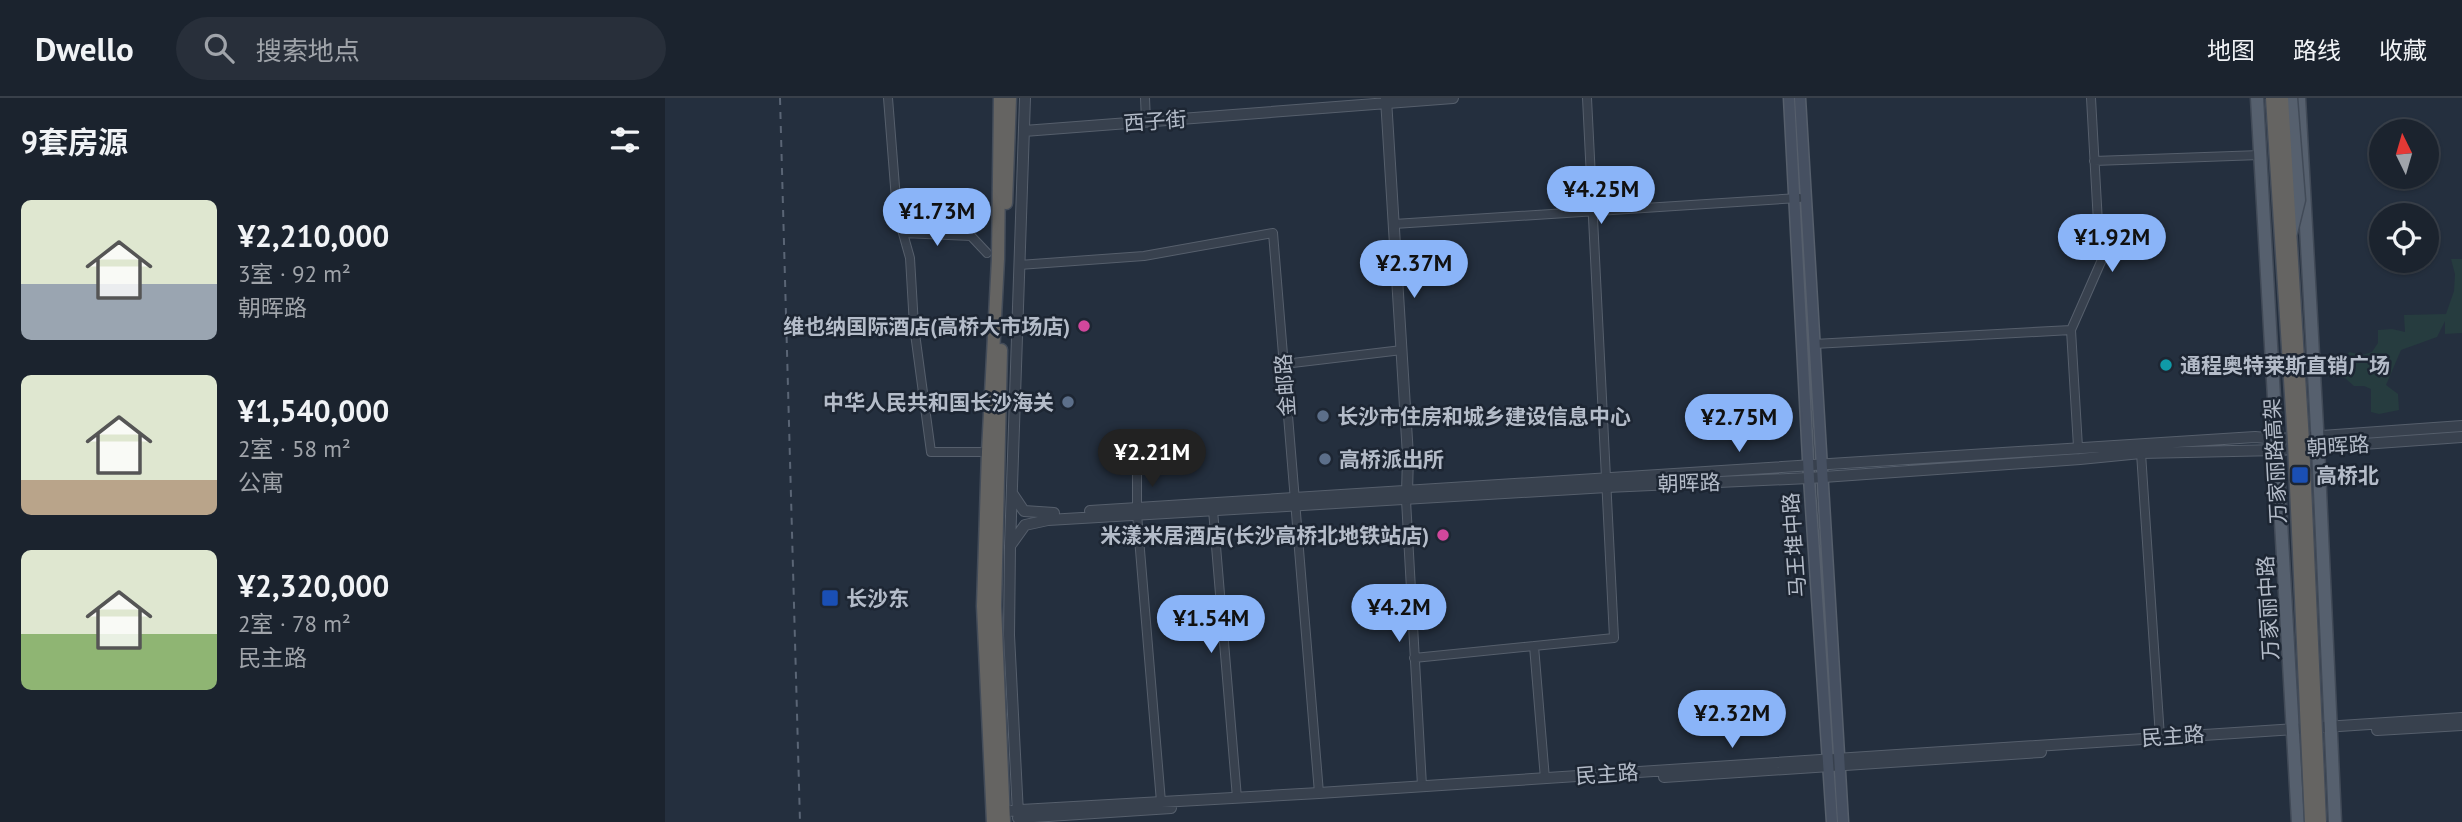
<!DOCTYPE html>
<html lang="zh">
<head>
<meta charset="utf-8">
<style>
	body { margin:0; font-family:"PT Sans","Noto Sans SC",sans-serif; background:#282f3a; color:#f1f3f6; height:100vh; display:flex; flex-direction:column; font-size:26px; white-space:nowrap }
	* { box-sizing:border-box; margin:0 }
	p { font-size:23px; color:#a0a4aa }
	.icon { flex:none; width:38px; height:38px; fill:none; stroke:currentColor; stroke-width:2; stroke-linecap:round; stroke-linejoin:round }
	.map { position:relative; flex:1; overflow:hidden }
	.drawer { display:flex; flex-direction:column; background:#1b232e; width:665px }
	.drawer>* { flex:none }
	.needle { width:46px; rotate:355deg }
	.tools { position:absolute; left:1704px; top:21px; display:grid; gap:14px }
	.tools a { display:grid; place-items:center; width:70px; height:70px; border-radius:50%; background:#1b232e; box-shadow:0 2px 5px #0004,0 0 0 2px #39404a; font-size:35px }
	.price { position:absolute; translate:-50% -60px; padding:0 16px; border-radius:24px; background:#8ab4f8; color:#111; font-size:23px; line-height:46px; filter:drop-shadow(0 2px 4px #0008) }
	.price::after { content:''; position:absolute; left:50%; top:42px; width:21px; height:16px; margin-left:-10px; background:inherit; clip-path:polygon(0 0,100% 0,50% 100%) }
	.price.selected { background:#222; color:#fff }
	ul { padding:0; list-style:none }
	li { display:flex; align-items:center; gap:21px; height:175px; padding:0 21px }
	li span { display:grid; place-items:center; flex:none; width:196px; height:140px; border-radius:10px; color:#555 }
	li>.icon { margin-inline-start:auto }
	span .icon { width:84px; height:84px; fill:#fffc; stroke-width:1 }
	li b { font-size:30px }
	h2 { display:flex; justify-content:space-between; align-items:center; height:84px; padding:0 21px; font-size:30px }
	header { display:flex; align-items:center; gap:42px; box-sizing:border-box; height:98px; padding:0 35px; background:#1b232e; border-bottom:2px solid #39404a }
	header strong { font-size:33px }
	nav { display:flex; gap:38px; margin-inline-start:auto; font-size:24px }
	.search { width:490px; height:63px; background:#282f3a; display:flex; align-items:center; gap:18px; box-sizing:border-box; padding:0 24px; border-radius:38px; color:#a0a4aa; font-size:26px }
	main { display:flex; flex:1; min-height:0 }
	.map>svg:first-child { display:block }
</style>
</head>
<body>
<header>
<strong>Dwello</strong>
<div class="search"><svg class="icon" aria-label="search" viewBox="0 0 24 24"><circle cx="10" cy="10" r="6"/><path d="M15 15l6 6"/></svg>搜索地点</div>
<nav><a>地图</a><a>路线</a><a>收藏</a></nav>
</header>
<main>
<section class="drawer">
<h2>9套房源<svg class="icon" aria-label="filters" viewBox="0 0 24 24"><path d="M4 7h16M4 17h16"/><circle cx="9" cy="7" r="2"/><circle cx="15" cy="17" r="2"/></svg></h2>
<ul>
<li><span style="background:linear-gradient(#dfe7d0 60%,#9aa5b1 0)"><svg class="icon" aria-label="home" viewBox="0 0 24 24"><path d="M3 11l9-7 9 7M6 9v11h12V9"/></svg></span><div><b>¥2,210,000</b><p>3室 · 92 m²</p><p>朝晖路</p></div></li>
<li><span style="background:linear-gradient(#dfe7d0 75%,#b9a48a 0)"><svg class="icon" aria-label="home" viewBox="0 0 24 24"><path d="M3 11l9-7 9 7M6 9v11h12V9"/></svg></span><div><b>¥1,540,000</b><p>2室 · 58 m²</p><p>公寓</p></div></li>
<li><span style="background:linear-gradient(#dfe7d0 60%,#8fb573 0)"><svg class="icon" aria-label="home" viewBox="0 0 24 24"><path d="M3 11l9-7 9 7M6 9v11h12V9"/></svg></span><div><b>¥2,320,000</b><p>2室 · 78 m²</p><p>民主路</p></div></li>
</ul>
</section>
<div class="map">
<svg width="1797" height="724" viewBox="0 0 1797 724">
	<rect width="100%" height="100%" fill="#242f3e"/>
	<!-- green -->
	<path fill="#263c3f" d="M 1786,161 L 1797,161 L 1797,235 L 1780,236 L 1780,223 L 1772,239 L 1736,252 L 1721,287 L 1733,296 L 1734,312 L 1714,316 L 1706,314 L 1706,291 L 1699,288 L 1689,288 L 1680,280 L 1656,278 L 1663,273 L 1674,272 L 1684,254 L 1697,257 L 1707,254 L 1713,245 L 1713,232 L 1727,231 L 1740,234 L 1739,217 L 1781,216 L 1789,193 L 1790,176 Z"/>
	<g fill="none" stroke-linecap="round" stroke-linejoin="round">
		<defs>
			<path id="minor" d="M 223,0 L 232,114 L 245,160 L 249,228 L 266,354 L 323,354
				M 480,0 L 481,23
				M 1429,63 L 1595,57
				M 729,126 L 1134,100
				M 238,135 L 306,138 L 322,155
				M 354,167 L 479,158 L 608,135 L 654,695
				M 1149,246 L 1406,232
				M 619,266 L 737,252
				M 1413,349 L 1406,232 L 1439,157 L 1439,148 L 1433,125 L 1426,0
				M 1476,355 L 1495,639
				M 472,366 L 472,416 L 496,704
				M 741,402 L 757,688
				M 548,412 L 572,700
				M 869,548 L 880,681
				M 749,560 L 949,540 L 922,0"/>
			<path id="tertiary" d="M 721,1 L 743,358 L 742,395
				M 359,33 L 788,0
				M 347,395 L 359,413 L 389,415
				M 425,413 L 1590,339 L 1613,341 L 1797,328
				M 345,448 L 360,427 L 383,422 L 942,389 L 1144,380 L 1415,361 L 1476,355 L 1614,352 L 1797,339
				M 1712,632 L 1797,627
				M 999,679 L 1376,654
				M 339,713 L 654,695 L 1797,620
				M 353,716 L 344,537 L 345,448 L 360,0
				M 353,720 L 506,710"/>
			<path id="secondary" d="M 1124,0 L 1144,380 L 1167,724
				M 1135,0 L 1178,724"/>
			<path id="primary" d="M 1592,0 L 1633,724
				M 1634,0 L 1653,349 L 1670,724"/>
			<path id="trunk" d="M 341,105 L 345,0
				M 336,252 L 330,508 L 339,724
				M 328,724 L 318,508 L 323,354 L 333,161 L 335,0"/>
		</defs>
		<!-- minor casing -->
		<use href="#minor" stroke="#565f6c" stroke-width="10"/>
		<!-- tertiary casing -->
		<use href="#tertiary" stroke="#565f6c" stroke-width="12"/>
		<!-- secondary casing -->
		<use href="#secondary" stroke="#565f6c" stroke-width="13"/>
		<!-- primary casing -->
		<use href="#primary" stroke="#414a57" stroke-width="15"/>
		<!-- trunk casing -->
		<use href="#trunk" stroke="#434c59" stroke-width="15"/>
		<!-- minor -->
		<use href="#minor" stroke="#38414e" stroke-width="8"/>
		<!-- tertiary -->
		<use href="#tertiary" stroke="#38414e" stroke-width="10"/>
		<!-- secondary -->
		<use href="#secondary" stroke="#465061" stroke-width="10"/>
		<!-- primary -->
		<use href="#primary" stroke="#56606e" stroke-width="12"/>
		<!-- trunk -->
		<use href="#trunk" stroke="#656462" stroke-width="12"/>
		<!-- rail -->
		<path stroke="#5a6575" stroke-width="2" stroke-dasharray="7 7" stroke-linecap="butt" d="M 115,0 L 135,724"/>
		<defs>
			<path id="primary-bridge" d="M 1626,0 L 1634,102 L 1626,135"/>
			<path id="trunk-bridge" d="M 1607,0 L 1629,344 L 1646,724
				M 1617,0 L 1638,343 L 1655,724"/>
		</defs>
		<!-- primary-bridge casing -->
		<use href="#primary-bridge" stroke="#414a57" stroke-width="15" stroke-linecap="butt"/>
		<!-- trunk-bridge casing -->
		<use href="#trunk-bridge" stroke="#434c59" stroke-width="15" stroke-linecap="butt"/>
		<!-- primary-bridge -->
		<use href="#primary-bridge" stroke="#56606e" stroke-width="12"/>
		<!-- trunk-bridge -->
		<use href="#trunk-bridge" stroke="#656462" stroke-width="12"/>
	</g>
	<!-- markers -->
	<g fill="#d1479c" stroke="#1d2633" stroke-width="2.5">
		<circle cx="419" cy="228" r="7"/>
		<circle cx="778" cy="437" r="7"/>
	</g>
	<circle fill="#0f9aa8" stroke="#1d2633" stroke-width="2.5" cx="1501" cy="267" r="7"/>
	<g fill="#5c6f8a" stroke="#1d2633" stroke-width="2.5">
		<circle cx="403" cy="304" r="7"/>
		<circle cx="658" cy="318" r="7"/>
		<circle cx="660" cy="361" r="7"/>
	</g>
	<g fill="#1a4fb4" stroke="#1d2633" stroke-width="2.5">
		<rect x="1626" y="368" width="18" height="18" rx="3.5"/>
		<rect x="156" y="491" width="18" height="18" rx="3.5"/>
	</g>
	<g text-anchor="middle" dominant-baseline="central" stroke-width="5" stroke-linejoin="round" paint-order="stroke">
		<!-- street labels -->
		<g font-size="21" fill="#b4bcc9" stroke="#1d2633">
			<text transform="translate(490 23) rotate(-4)">西子街</text>
			<text transform="translate(620 287) rotate(-94)">金邮路</text>
			<text transform="translate(1673 348) rotate(-4)">朝晖路</text>
			<text transform="translate(1610 363) rotate(-93)">万家丽路高架</text>
			<text transform="translate(1024 385) rotate(-2)">朝晖路</text>
			<text transform="translate(1129 447) rotate(-94)">马王堆中路</text>
			<text transform="translate(1603 510) rotate(-93)">万家丽中路</text>
			<text transform="translate(1508 638) rotate(-4)">民主路</text>
			<text transform="translate(942 676) rotate(-4)">民主路</text>
		</g>
		<!-- poi labels -->
		<g font-size="21" font-weight="bold" fill="#b4bcc9" stroke="#1d2633" text-anchor="start">
			<text x="405" y="228" text-anchor="end">维也纳国际酒店(高桥大市场店)</text>
			<text x="1515" y="267">通程奥特莱斯直销广场</text>
			<text x="389" y="304" text-anchor="end">中华人民共和国长沙海关</text>
			<text x="672" y="318">长沙市住房和城乡建设信息中心</text>
			<text x="674" y="361">高桥派出所</text>
			<text x="1651" y="377">高桥北</text>
			<text x="764" y="437" text-anchor="end">米漾米居酒店(长沙高桥北地铁站店)</text>
			<text x="181" y="500">长沙东</text>
		</g>
	</g>
</svg>
<div class="tools">
<a><svg class="needle" viewBox="-14 -14 28 28"><path d="M0-13l5 13h-10z" fill="#e53935"/><path d="M0 13l5-13h-10z" fill="#a0a4aa"/></svg></a>
<a><svg class="icon" aria-label="locate" viewBox="0 0 24 24"><circle cx="12" cy="12" r="6"/><path d="M12 2v4M12 18v4M2 12h4M18 12h4"/></svg></a>
</div>
<b class="price" style="left:936px;top:128px">¥4.25M</b>
<b class="price" style="left:272px;top:150px">¥1.73M</b>
<b class="price" style="left:1447px;top:176px">¥1.92M</b>
<b class="price" style="left:749px;top:202px">¥2.37M</b>
<b class="price" style="left:1074px;top:356px">¥2.75M</b>
<b class="price selected" style="left:487px;top:391px">¥2.21M</b>
<b class="price" style="left:734px;top:546px">¥4.2M</b>
<b class="price" style="left:546px;top:557px">¥1.54M</b>
<b class="price" style="left:1067px;top:652px">¥2.32M</b>
</div>
</main>
</body>
</html>
